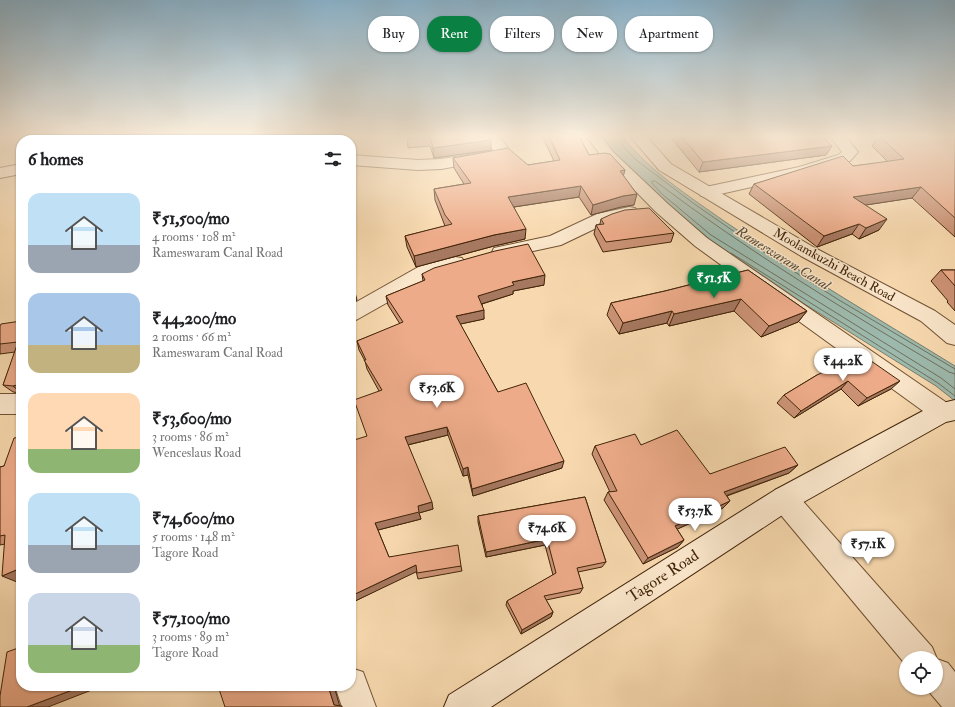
<!DOCTYPE html>
<html lang="en">
<head>
<meta charset="utf-8">
<style>
	body { margin:0; font-family:"IM FELL Double Pica",serif; background:#f2f2f2; color:#202124; height:100vh; display:flex; flex-direction:column; font-size:15px; white-space:nowrap }
	* { box-sizing:border-box; margin:0 }
	p { font-size:13px; color:#757577 }
	.icon { flex:none; width:22px; height:22px; fill:none; stroke:currentColor; stroke-width:2; stroke-linecap:round; stroke-linejoin:round }
	.map { position:relative; flex:1; overflow:hidden }
	.sheet { position:absolute; left:16px; top:135px; width:340px; height:556px; display:flex; flex-direction:column; background:#fff; border-radius:16px; box-shadow:0 1px 3px #0004 }
	.sheet>* { flex:none }
	.banner { position:absolute; left:368px; top:16px; width:380px; height:36px; display:flex; gap:8px }
	.tools { position:absolute; left:899px; top:651px; display:grid; gap:8px }
	.tools a { display:grid; place-items:center; width:44px; height:44px; border-radius:50%; background:#fff; box-shadow:0 1px 3px #0004; font-size:20px }
	.price { position:absolute; translate:-50% -34px; padding:0 9px; border-radius:14px; background:#fff; color:#222; font-size:13px; line-height:26px; filter:drop-shadow(0 1px 2px #0008) }
	.price::after { content:''; position:absolute; left:50%; top:24px; width:12px; height:9px; margin-left:-6px; background:inherit; clip-path:polygon(0 0,100% 0,50% 100%) }
	.price.current { background:#0b8043; color:#fff }
	ul { padding:0; list-style:none }
	li { display:flex; align-items:center; gap:12px; height:100px; padding:0 12px }
	li span { display:grid; place-items:center; flex:none; width:112px; height:80px; border-radius:12px; color:#555 }
	li>.icon { margin-inline-start:auto }
	span .icon { width:48px; height:48px; fill:#fffc; stroke-width:1 }
	li b { font-size:17px }
	h2 { display:flex; justify-content:space-between; align-items:center; height:48px; padding:0 12px; font-size:17px }
	.chip { padding:0 14px; border-radius:16px; background:#fff; box-shadow:0 1px 3px #0004; font-size:14px; line-height:36px }
	.chip.current { background:#0b8043; color:#fff }
	.map>svg:first-child { display:block }
</style>
</head>
<body>
<div class="map">
<svg width="955" height="707" viewBox="0 0 955 707">
	<rect width="100%" height="100%" fill="#f8d9af"/>
	<filter id="stains"><feTurbulence type="fractalNoise" baseFrequency=".005" numOctaves="4"/><feColorMatrix values="0 0 0 0 .2 0 0 0 0 .09 0 0 0 0 .02 0 0 0 .5 -.17"/></filter>
	<radialGradient id="worn" r=".72"><stop offset=".6" stop-color="#630" stop-opacity="0"/><stop offset="1" stop-color="#630" stop-opacity=".3"/></radialGradient>
	<!-- water -->
	<path fill="#9dbaae" stroke="#797e6c" d="M 599,136 L 622,136 C 647,169 690,197 724,221 C 799,272 877,318 955,366 L 955,401 L 936,386 L 705,242 L 614,156 Z"/>
	<g fill="none" stroke-linecap="round" stroke-linejoin="round">
		<!-- shore -->
		<path stroke="#70705c" stroke-width="1" d="M 619,136 L 624,147 L 635,159 L 693,203 L 765,253 L 839,300 L 955,369
			M 731,253 L 938,383 L 955,396
			M 955,374 L 949,372 C 848,312 749,252 655,181 L 652,181 L 652,183 L 662,194 L 711,235 L 941,378 L 955,389"/>
		<defs>
			<path id="minor" d="M 482,136 L 498,136 L 506,145 L 511,154 L 508,157 L 441,169 L 418,170 L 351,165 L 351,155 L 418,160 L 441,159 L 494,151 Z
				M 586,136 L 601,136 L 612,151 L 668,204 L 707,238 L 950,405 L 954,412 L 950,419 L 942,422 L 934,419 L 695,246 L 656,212 L 602,157 Z
				M 830,136 L 845,136 L 858,152 L 850,161 L 809,174 L 707,197 L 701,196 L 699,192 L 701,188 L 799,167 L 838,155 L 842,152 Z
				M 21,164 L 21,174 L 0,178 L 0,168 Z
				M 629,207 L 635,208 L 638,212 L 635,216 L 609,222 L 561,245 L 501,258 L 494,256 L 492,252 L 494,248 L 550,236 L 597,214 Z
				M 455,257 L 462,258 L 465,263 L 462,268 L 434,276 L 358,319 L 351,322 L 351,305 L 420,266 Z
				M 0,394 L 21,394 L 21,414 L 0,414 Z
				M 784,486 L 793,490 L 932,647 L 937,659 L 948,663 L 955,672 L 955,707 L 942,707 L 926,688 L 936,688 L 936,658 L 906,658 L 906,665 L 775,508 L 771,499 L 775,490 Z
				M 351,668 L 363,672 L 376,707 L 342,707 L 335,686 L 351,686 Z"/>
			<path id="tertiary" d="M 630,136 L 646,136 L 671,164 L 815,248 L 935,311 L 955,325 L 955,345 L 947,343 L 921,321 L 801,256 L 659,170 Z"/>
			<path id="secondary" d="M 955,400 L 955,420 L 946,422 L 793,508 L 491,707 L 444,707 L 449,695 L 775,490 L 934,405 Z"/>
		</defs>
		<!-- minor casing -->
		<use href="#minor" stroke="#705232" stroke-width="2"/>
		<!-- tertiary casing -->
		<use href="#tertiary" stroke="#705232" stroke-width="2"/>
		<!-- secondary casing -->
		<use href="#secondary" stroke="#422509" stroke-width="2"/>
		<!-- minor -->
		<use href="#minor" fill="#fae6cb" fill-rule="evenodd"/>
		<!-- tertiary -->
		<use href="#tertiary" fill="#fae6cb" fill-rule="evenodd"/>
		<!-- secondary -->
		<use href="#secondary" fill="#fae6cb" fill-rule="evenodd"/>
	</g>
	<!-- wall -->
	<path fill="#cc9376" stroke="#422509" d="M 407,136 L 488,136 L 491,150 L 434,158 L 430,146 L 408,148 Z
		M 542,136 L 579,136 L 589,155 L 625,170 L 623,175 L 634,205 L 621,207 L 591,215 L 579,197 L 514,207 L 525,239 L 494,246 L 416,267 L 407,247 L 405,236 L 445,226 L 435,200 L 434,189 L 464,184 L 454,168 L 453,158 L 528,165 L 554,161 Z
		M 673,136 L 681,136 L 832,146 L 826,155 L 699,172 L 672,139 Z
		M 878,136 L 955,136 L 955,237 L 912,198 L 865,205 L 879,230 L 859,239 L 852,234 L 817,247 L 749,194 L 754,184 L 853,166 L 888,162 L 872,146 Z
		M 601,219 L 674,233 L 671,242 L 603,252 L 594,234 L 596,225 L 600,224 Z
		M 748,270 L 807,311 L 798,322 L 761,337 L 734,311 L 669,326 L 667,323 L 619,334 L 607,315 L 611,303 L 665,291 Z
		M 941,270 L 955,270 L 955,311 L 947,302 L 948,301 L 931,281 Z
		M 422,274 L 544,285 L 513,291 L 513,294 L 482,304 L 484,319 L 460,324 L 498,392 L 562,468 L 473,496 L 468,475 L 463,476 L 448,435 L 408,445 L 433,509 L 419,513 L 421,519 L 378,530 L 389,557 L 461,566 L 462,571 L 418,579 L 416,571 L 351,603 L 367,436 L 379,391 L 367,369 L 365,361 L 359,350 L 357,341 L 400,324 L 388,305 L 386,296 L 423,281 Z
		M 21,321 L 21,393 L 13,392 L 3,385 L 15,352 L 0,354 L 0,344 Z
		M 817,375 L 891,389 L 858,406 L 841,389 L 794,418 L 777,403 L 784,395 Z
		M 21,437 L 21,580 L 17,582 L 5,544 L 0,545 L 0,467 L 4,466 Z
		M 641,445 L 710,474 L 798,465 L 789,473 L 727,496 L 730,501 L 723,508 L 677,529 L 684,540 L 678,547 L 643,564 L 604,500 L 608,492 L 610,492 L 592,454 L 595,446 Z
		M 585,497 L 606,562 L 602,567 L 578,572 L 583,588 L 580,593 L 546,600 L 553,612 L 551,617 L 521,634 L 506,605 L 507,601 L 553,575 L 545,545 L 486,557 L 478,522 L 478,516 Z"/>
	<!-- shaded-wall -->
	<path fill="#a67860" stroke="#422509" d="M 288,136 L 291,136 L 291,140 L 288,140 Z
		M 491,140 L 491,150 L 434,158 L 433,148 Z
		M 832,146 L 826,155 L 699,172 L 703,162 Z
		M 625,170 L 622,181 L 620,171 Z
		M 581,186 L 579,197 L 507,208 L 508,197 Z
		M 921,187 L 912,198 L 846,208 L 853,197 Z
		M 637,194 L 634,205 L 621,207 L 591,215 L 593,205 L 623,196 Z
		M 887,219 L 879,230 L 859,239 L 866,228 Z
		M 859,224 L 852,234 L 817,247 L 824,236 Z
		M 526,229 L 525,239 L 494,246 L 416,267 L 414,256 L 494,235 Z
		M 545,275 L 544,285 L 513,291 L 513,294 L 478,305 L 478,296 L 512,282 Z
		M 354,289 L 357,300 L 351,303 L 351,290 Z
		M 741,299 L 734,311 L 669,326 L 674,314 Z
		M 484,310 L 484,319 L 456,325 L 456,316 Z
		M 672,311 L 667,323 L 619,334 L 623,323 Z
		M 807,311 L 798,322 L 761,337 L 769,326 Z
		M 848,381 L 841,389 L 794,418 L 801,411 Z
		M 900,381 L 891,389 L 858,406 L 867,398 Z
		M 21,384 L 21,393 L 13,386 Z
		M 447,427 L 448,435 L 407,445 L 405,437 Z
		M 564,461 L 562,468 L 473,496 L 472,489 Z
		M 798,465 L 789,473 L 717,499 L 724,492 Z
		M 468,467 L 468,475 L 463,476 L 463,469 Z
		M 730,501 L 723,508 L 669,533 L 675,526 Z
		M 432,502 L 433,509 L 419,513 L 421,519 L 378,530 L 375,523 L 418,506 Z
		M 547,539 L 545,545 L 486,557 L 486,552 Z
		M 684,540 L 678,547 L 643,564 L 648,558 Z
		M 416,565 L 418,571 L 351,603 L 351,596 Z
		M 21,568 L 21,580 L 17,582 L 2,576 Z
		M 553,612 L 551,617 L 521,634 L 522,630 Z
		M 83,686 L 102,686 L 48,707 L 27,707 Z
		M 328,686 L 334,686 L 340,707 L 334,705 Z"/>
	<!-- building -->
	<path fill="#edab89" stroke="#422509" d="M 126,136 L 288,136 L 288,140 L 125,140 Z
		M 407,136 L 488,136 L 491,140 L 433,148 L 430,137 L 407,139 Z
		M 549,136 L 579,136 L 589,155 L 604,153 L 610,154 L 625,170 L 620,171 L 637,194 L 623,196 L 593,205 L 581,186 L 508,197 L 526,229 L 494,235 L 414,256 L 405,236 L 452,224 L 445,215 L 434,189 L 471,183 L 453,158 L 508,148 L 528,165 L 560,160 Z
		M 681,136 L 822,136 L 832,146 L 703,162 Z
		M 879,136 L 955,136 L 955,218 L 921,187 L 853,197 L 887,219 L 866,228 L 859,224 L 824,236 L 754,184 L 843,156 L 853,166 L 904,159 Z
		M 649,208 L 674,233 L 606,242 L 596,225 L 604,224 L 601,219 L 612,214 L 625,210 Z
		M 528,244 L 545,275 L 512,282 L 514,285 L 478,296 L 484,310 L 456,316 L 498,392 L 526,383 L 564,461 L 472,489 L 468,467 L 463,469 L 447,427 L 405,437 L 432,502 L 418,506 L 419,512 L 375,523 L 389,557 L 458,545 L 461,566 L 417,573 L 416,565 L 351,596 L 351,441 L 367,436 L 354,400 L 382,390 L 364,360 L 366,360 L 357,341 L 403,322 L 386,296 L 425,280 L 422,274 L 434,268 L 495,251 Z
		M 748,270 L 807,311 L 769,326 L 741,299 L 674,314 L 672,311 L 623,323 L 611,303 L 665,291 Z
		M 941,270 L 955,270 L 955,286 Z
		M 351,283 L 354,289 L 351,290 Z
		M 21,321 L 21,384 L 13,386 L 3,385 L 18,342 L 0,344 L 0,326 L 1,324 Z
		M 861,354 L 900,381 L 867,398 L 848,381 L 801,411 L 784,395 L 817,375 Z
		M 677,430 L 710,474 L 785,447 L 798,465 L 724,492 L 730,501 L 675,526 L 684,540 L 648,558 L 608,492 L 617,491 L 595,446 L 635,434 L 641,445 Z
		M 21,437 L 21,568 L 2,576 L 5,535 L 0,536 L 0,467 L 4,466 L 14,438 Z
		M 585,497 L 606,562 L 577,568 L 583,588 L 544,596 L 553,612 L 522,630 L 507,601 L 556,573 L 547,539 L 486,552 L 478,516 Z
		M 21,647 L 21,686 L 83,686 L 27,707 L 0,707 L 0,696 L 7,652 Z
		M 218,686 L 328,686 L 334,705 L 342,706 L 342,707 L 225,707 Z"/>
	<!-- sky -->
	<linearGradient id="sky" x2="0" y2="1"><stop stop-color="#8ab6d1"/><stop offset="0.58" stop-color="#fceedb"/><stop offset="1" stop-color="#fceedb" stop-opacity="0"/></linearGradient>
	<rect width="955" height="235" fill="url(#sky)"/>
	<g text-anchor="middle" dominant-baseline="central" stroke-width="3" stroke-linejoin="round" paint-order="stroke">
		<!-- street labels -->
		<g font-size="13" fill="#422509" stroke="#fae6cb">
			<text transform="translate(834 265) rotate(29)">Moolamkuzhi Beach Road</text>
		</g>
		<!-- water labels -->
		<g font-size="14" font-style="italic" fill="#594a32" stroke="#fae6cb">
			<text transform="translate(783 258) rotate(32)">Rameswaram Canal</text>
		</g>
		<!-- near-street labels -->
		<g font-size="16" fill="#422509" stroke="#fae6cb">
			<text transform="translate(663 576) rotate(-33)">Tagore Road</text>
		</g>
	</g>
	<rect width="100%" height="100%" filter="url(#stains)"/>
	<rect width="100%" height="100%" fill="url(#worn)"/>
</svg>
<div class="tools">
<a><svg class="icon" aria-label="locate" viewBox="0 0 24 24"><circle cx="12" cy="12" r="6"/><path d="M12 2v4M12 18v4M2 12h4M18 12h4"/></svg></a>
</div>
<b class="price current" style="left:714px;top:299px">₹51.5K</b>
<b class="price" style="left:843px;top:382px">₹44.2K</b>
<b class="price" style="left:437px;top:409px">₹53.6K</b>
<b class="price" style="left:695px;top:532px">₹53.7K</b>
<b class="price" style="left:547px;top:549px">₹74.6K</b>
<b class="price" style="left:868px;top:565px">₹57.1K</b>
<div class="banner">
<a class="chip">Buy</a>
<a class="chip current">Rent</a>
<a class="chip">Filters</a>
<a class="chip">New</a>
<a class="chip">Apartment</a>
</div>
<section class="sheet">
<h2>6 homes<svg class="icon" aria-label="filters" viewBox="0 0 24 24"><path d="M4 7h16M4 17h16"/><circle cx="9" cy="7" r="2"/><circle cx="15" cy="17" r="2"/></svg></h2>
<ul>
<li><span style="background:linear-gradient(#bfe0f5 65%,#9aa5b1 0)"><svg class="icon" aria-label="home" viewBox="0 0 24 24"><path d="M3 11l9-7 9 7M6 9v11h12V9"/></svg></span><div><b>₹51,500/mo</b><p>4 rooms · 108 m²</p><p>Rameswaram Canal Road</p></div></li>
<li><span style="background:linear-gradient(#a9c7e8 65%,#c2b280 0)"><svg class="icon" aria-label="home" viewBox="0 0 24 24"><path d="M3 11l9-7 9 7M6 9v11h12V9"/></svg></span><div><b>₹44,200/mo</b><p>2 rooms · 66 m²</p><p>Rameswaram Canal Road</p></div></li>
<li><span style="background:linear-gradient(#ffd9b3 70%,#8fb573 0)"><svg class="icon" aria-label="home" viewBox="0 0 24 24"><path d="M3 11l9-7 9 7M6 9v11h12V9"/></svg></span><div><b>₹53,600/mo</b><p>3 rooms · 86 m²</p><p>Wenceslaus Road</p></div></li>
<li><span style="background:linear-gradient(#bfe0f5 65%,#9aa5b1 0)"><svg class="icon" aria-label="home" viewBox="0 0 24 24"><path d="M3 11l9-7 9 7M6 9v11h12V9"/></svg></span><div><b>₹74,600/mo</b><p>5 rooms · 148 m²</p><p>Tagore Road</p></div></li>
<li><span style="background:linear-gradient(#c9d6e8 65%,#8fb573 0)"><svg class="icon" aria-label="home" viewBox="0 0 24 24"><path d="M3 11l9-7 9 7M6 9v11h12V9"/></svg></span><div><b>₹57,100/mo</b><p>3 rooms · 89 m²</p><p>Tagore Road</p></div></li>
</ul>
</section>
</div>
</body>
</html>
